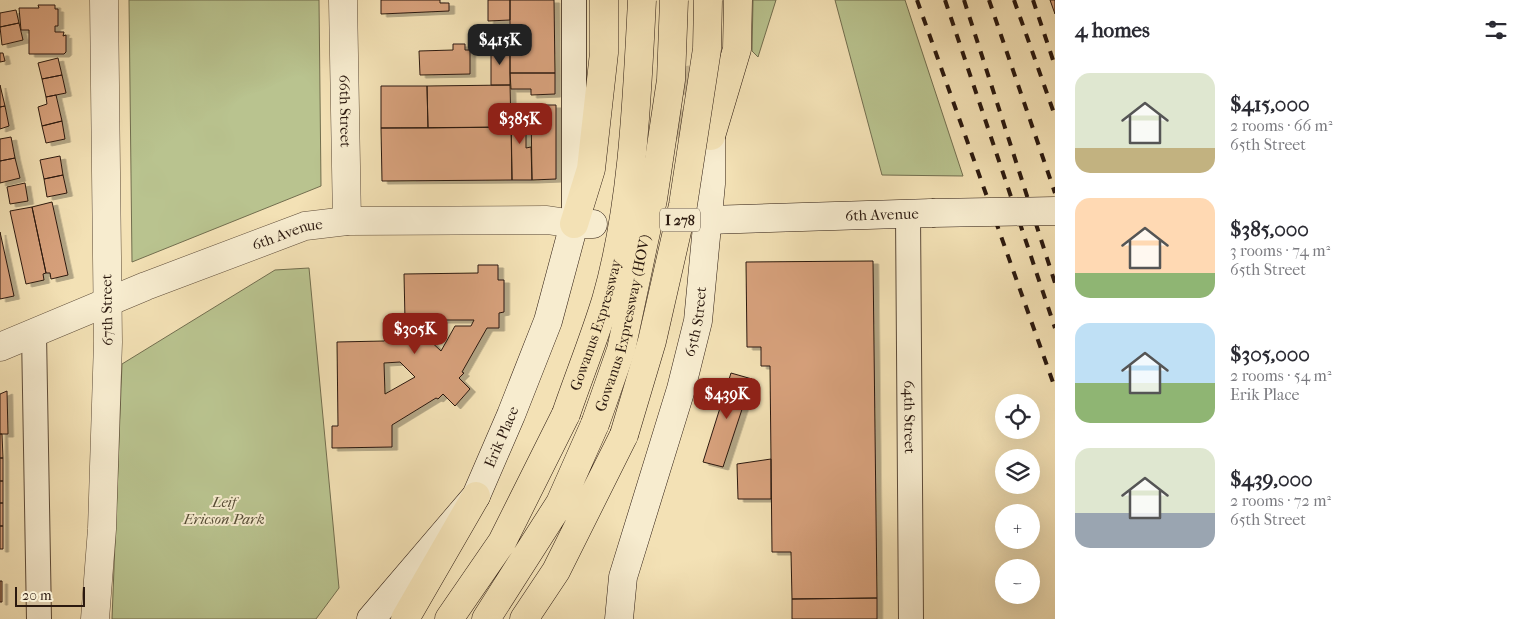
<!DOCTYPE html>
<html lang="en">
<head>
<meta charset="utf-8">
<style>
	body { margin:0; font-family:"IM FELL French Canon",serif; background:#f2f2f3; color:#2b2b33; height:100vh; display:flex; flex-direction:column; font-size:19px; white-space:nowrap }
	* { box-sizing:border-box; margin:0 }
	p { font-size:16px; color:#7c7c81 }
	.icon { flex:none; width:28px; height:28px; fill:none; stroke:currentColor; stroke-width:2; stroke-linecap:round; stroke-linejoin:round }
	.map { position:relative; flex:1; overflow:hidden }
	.side { display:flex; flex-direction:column; background:#fff; width:475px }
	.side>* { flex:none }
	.fabs { position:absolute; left:995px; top:394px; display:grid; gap:10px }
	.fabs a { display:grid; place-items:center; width:45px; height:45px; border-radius:50%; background:#fff; box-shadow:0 5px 20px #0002; font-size:25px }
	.scale { position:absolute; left:15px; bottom:12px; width:70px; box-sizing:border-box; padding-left:5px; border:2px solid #2b190f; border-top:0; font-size:14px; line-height:18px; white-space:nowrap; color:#2b190f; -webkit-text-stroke:4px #f7eccf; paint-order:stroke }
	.price { position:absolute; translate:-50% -42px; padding:0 11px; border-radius:10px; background:#8f2418; color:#fff; font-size:16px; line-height:32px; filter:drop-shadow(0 1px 2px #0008) }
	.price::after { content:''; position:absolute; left:50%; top:30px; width:15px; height:11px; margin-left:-8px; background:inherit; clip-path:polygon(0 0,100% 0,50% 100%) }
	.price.on { background:#222; color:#fff }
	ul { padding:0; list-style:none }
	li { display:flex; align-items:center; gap:15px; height:125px; padding:0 20px }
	li span { display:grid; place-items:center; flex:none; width:140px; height:100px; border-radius:15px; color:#555 }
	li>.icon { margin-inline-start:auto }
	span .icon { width:60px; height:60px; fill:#fffc; stroke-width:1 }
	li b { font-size:21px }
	h2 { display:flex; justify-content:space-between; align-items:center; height:60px; padding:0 20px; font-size:21px }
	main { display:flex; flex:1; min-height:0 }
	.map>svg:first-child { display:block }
</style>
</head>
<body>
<main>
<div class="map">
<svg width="1055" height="619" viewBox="0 0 1055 619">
	<defs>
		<filter id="shadow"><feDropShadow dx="5.5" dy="3" stdDeviation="0" flood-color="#0004"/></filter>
	</defs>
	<rect width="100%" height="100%" fill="#f3e1b5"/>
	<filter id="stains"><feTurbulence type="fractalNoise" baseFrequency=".004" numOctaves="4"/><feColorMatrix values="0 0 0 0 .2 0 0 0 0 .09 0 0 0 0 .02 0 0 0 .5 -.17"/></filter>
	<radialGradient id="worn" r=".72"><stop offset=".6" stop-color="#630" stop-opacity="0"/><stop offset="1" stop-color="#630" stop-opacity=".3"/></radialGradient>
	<!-- green -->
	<path fill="#b9c38f" stroke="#726e4f" d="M 129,0 L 319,0 L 321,186 L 132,262 Z
		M 753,0 L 776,0 L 758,57 L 752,51 Z
		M 835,0 L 905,0 L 963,176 L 882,175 Z
		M 309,268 L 339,588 L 316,619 L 112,619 L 122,364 L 275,270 Z"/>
	<!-- building -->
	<path fill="#d7a17c" stroke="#2b190f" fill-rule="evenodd" filter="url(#shadow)" d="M 381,0 L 440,0 L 440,3 L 449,3 L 449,11 L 381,14 Z
		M 488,0 L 510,0 L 510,20 L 488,21 Z
		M 510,0 L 554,0 L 555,73 L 510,73 Z
		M 1050,0 L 1055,0 L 1055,14 Z
		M 38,5 L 55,5 L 55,9 L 58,9 L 58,26 L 55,26 L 55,32 L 64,32 L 63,36 L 66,35 L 66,52 L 64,54 L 29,54 L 29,30 L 21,30 L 19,8 L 39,8 Z
		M 16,10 L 19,23 L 0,27 L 0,13 Z
		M 19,23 L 23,40 L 2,45 L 0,27 Z
		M 453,44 L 465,44 L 465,50 L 470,50 L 470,74 L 420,75 L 419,51 L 453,50 Z
		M 491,47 L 510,47 L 510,85 L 491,85 Z
		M 0,53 L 3,53 L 5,61 L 0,62 Z
		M 58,58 L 62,75 L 42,79 L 38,63 Z
		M 510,73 L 555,73 L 555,94 L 531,95 L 531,89 L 511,89 Z
		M 62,75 L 66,93 L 46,97 L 42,79 Z
		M 0,85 L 5,106 L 0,107 Z
		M 510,85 L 511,127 L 428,128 L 427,86 Z
		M 381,86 L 427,86 L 428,128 L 381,128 Z
		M 56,95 L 62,121 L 42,126 L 38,107 L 47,104 L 46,97 Z
		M 511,105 L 526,105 L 526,148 L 531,147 L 532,180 L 512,180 Z
		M 531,105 L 556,105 L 556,179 L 532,180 Z
		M 5,106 L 9,126 L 0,129 L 0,107 Z
		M 62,121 L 65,139 L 46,143 L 42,126 Z
		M 511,127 L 512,180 L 382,181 L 381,128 Z
		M 11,137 L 15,158 L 0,161 L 0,139 Z
		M 60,156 L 63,175 L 44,179 L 40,160 Z
		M 15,158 L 20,178 L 0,183 L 0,161 Z
		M 63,175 L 67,193 L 47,197 L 44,179 Z
		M 25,183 L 28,201 L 10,204 L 7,187 Z
		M 52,202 L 68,275 L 51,279 L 50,273 L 46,273 L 32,207 Z
		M 32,207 L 46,273 L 43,274 L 44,280 L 26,284 L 10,211 Z
		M 0,232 L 14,296 L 0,299 Z
		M 873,261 L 877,598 L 792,599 L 791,552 L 772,552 L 770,366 L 761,366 L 761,347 L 747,347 L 746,262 Z
		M 478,265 L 498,265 L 498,280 L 504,280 L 504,312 L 499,313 L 499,328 L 487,328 L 462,372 L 464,373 L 459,378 L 470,389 L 455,406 L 443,394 L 438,399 L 436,398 L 392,425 L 392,447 L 332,448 L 332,426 L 338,426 L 337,342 L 384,341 L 387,339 L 384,331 L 393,321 L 402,323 L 405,320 L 404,274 L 478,273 ZM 426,320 L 474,320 L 471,326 L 455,326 L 441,351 L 426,337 ZM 400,362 L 415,377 L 385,394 L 384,363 Z
		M 731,373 L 752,379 L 723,467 L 703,462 Z
		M 7,391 L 8,434 L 0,434 L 0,394 Z
		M 0,434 L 2,434 L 3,458 L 0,458 Z
		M 0,458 L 3,458 L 3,481 L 0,481 Z
		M 771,459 L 771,499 L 738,499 L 737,464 Z
		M 0,481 L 3,481 L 3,503 L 0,503 Z
		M 0,503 L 3,503 L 3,526 L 0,526 Z
		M 0,526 L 3,526 L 3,549 L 0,549 Z
		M 0,581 L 2,581 L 2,602 L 0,602 Z
		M 877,598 L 877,619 L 792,619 L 792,599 Z"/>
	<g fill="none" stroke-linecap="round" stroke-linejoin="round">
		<!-- secondary-tunnel -->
		<path stroke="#cbb994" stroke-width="28" stroke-dasharray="28 14" stroke-linecap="butt" d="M 675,68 L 690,151"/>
		<defs>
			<g id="minor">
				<path d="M 574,0 L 574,208"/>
				<path id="s1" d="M 908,215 L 911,619"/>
				<path d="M 34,334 L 39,619"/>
			</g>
			<g id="tertiary">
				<path id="s2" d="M 343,0 L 347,221"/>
				<path id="s3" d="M 0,347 L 146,286 L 305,226 L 347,221 L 547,220 L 574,224"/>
				<path d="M 95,619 L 102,529 L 108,342 L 104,0"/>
			</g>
			<g id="secondary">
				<path id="s4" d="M 708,220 L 932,213"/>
				<path id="s5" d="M 371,619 L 476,496 L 511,415 L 548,321 L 574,224 L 593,224"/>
				<path id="s6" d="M 619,619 L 623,577 L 681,389 L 698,321 L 711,184 L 711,136"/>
			</g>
			<path id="motorway" d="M 711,136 L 737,49 L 738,0
				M 574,224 L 591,169 L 604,53 L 604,0
				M 405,619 L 476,496
				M 449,619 L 502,542 L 566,414
				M 486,619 L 560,503 L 595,424
				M 524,619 L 556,571 L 624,435"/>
		</defs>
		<!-- minor casing -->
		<use href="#minor" stroke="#5d4b38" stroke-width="26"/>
		<!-- tertiary casing -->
		<use href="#tertiary" stroke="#5d4b38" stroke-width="29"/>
		<!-- secondary casing -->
		<use href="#secondary" stroke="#2b190f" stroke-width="29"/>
		<!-- motorway casing -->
		<use href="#motorway" stroke="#2b190f" stroke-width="29"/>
		<!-- minor -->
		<use href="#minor" stroke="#f7eccf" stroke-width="24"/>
		<!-- tertiary -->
		<use href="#tertiary" stroke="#f7eccf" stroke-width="28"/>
		<!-- secondary -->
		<use href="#secondary" stroke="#f7eccf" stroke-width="28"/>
		<!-- motorway -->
		<use href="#motorway" stroke="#f3e1b5" stroke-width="28"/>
		<!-- rail -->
		<path stroke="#2b190f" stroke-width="4" stroke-dasharray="9 9" stroke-linecap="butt" d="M 917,0 L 1055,388
			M 945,0 L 1055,328
			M 964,0 L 1055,283
			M 989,0 L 1055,193
			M 1014,0 L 1055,116
			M 1033,0 L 1055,66"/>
		<defs>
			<path id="secondary-bridge" d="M 932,213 L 1055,211"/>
			<g id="motorway-bridge">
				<path id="s7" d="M 566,414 C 579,376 594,339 606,300 C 633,207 637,97 642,0"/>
				<path id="s8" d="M 595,424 L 621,350 L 653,199 L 671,80 L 674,0"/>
				<path d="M 624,435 L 652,341 L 683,205 L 707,49 L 708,0"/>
			</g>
		</defs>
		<!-- secondary-bridge casing -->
		<use href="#secondary-bridge" stroke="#2b190f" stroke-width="29" stroke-linecap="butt"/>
		<!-- motorway-bridge casing -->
		<use href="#motorway-bridge" stroke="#2b190f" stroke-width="29" stroke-linecap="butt"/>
		<!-- secondary-bridge -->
		<use href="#secondary-bridge" stroke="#f7eccf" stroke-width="28"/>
		<!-- motorway-bridge -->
		<use href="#motorway-bridge" stroke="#f3e1b5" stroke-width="28"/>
	</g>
	<g text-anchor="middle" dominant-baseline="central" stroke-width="4" stroke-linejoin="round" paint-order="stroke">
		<!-- shield labels -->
		<rect fill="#f7eccf" stroke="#685849" stroke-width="1" x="660" y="208.5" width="40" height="23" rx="4"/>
		<g font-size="14" font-weight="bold" fill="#2b190f">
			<text x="680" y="220">I 278</text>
		</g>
		<!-- street labels -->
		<g font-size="15" fill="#2b190f" stroke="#f7eccf">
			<text stroke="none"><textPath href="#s2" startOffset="111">66th Street</textPath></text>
			<text stroke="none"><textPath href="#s4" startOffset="174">6th Avenue</textPath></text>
			<text stroke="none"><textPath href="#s3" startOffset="309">6th Avenue</textPath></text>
			<text transform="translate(107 310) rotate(-91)">67th Street</text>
			<text stroke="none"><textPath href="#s6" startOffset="308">65th Street</textPath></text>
			<text stroke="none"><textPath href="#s8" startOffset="105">Gowanus Expressway (HOV)</textPath></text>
			<text stroke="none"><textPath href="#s7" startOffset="94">Gowanus Expressway</textPath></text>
			<text stroke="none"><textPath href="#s1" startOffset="202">64th Street</textPath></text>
			<text stroke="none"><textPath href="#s5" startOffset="226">Erik Place</textPath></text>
		</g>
		<!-- park labels -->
		<g font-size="15" font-style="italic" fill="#564c35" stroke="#f7eccf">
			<text x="224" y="502">Leif<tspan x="224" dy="17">Ericson Park</tspan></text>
		</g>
	</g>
	<rect width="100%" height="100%" filter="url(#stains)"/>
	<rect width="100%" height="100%" fill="url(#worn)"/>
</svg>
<div class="fabs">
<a><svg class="icon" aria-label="locate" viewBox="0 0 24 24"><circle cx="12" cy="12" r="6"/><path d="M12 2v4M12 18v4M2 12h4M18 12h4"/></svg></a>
<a><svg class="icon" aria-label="layers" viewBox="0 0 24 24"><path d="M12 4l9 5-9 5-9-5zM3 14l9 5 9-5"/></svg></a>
<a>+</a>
<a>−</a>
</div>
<div class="scale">20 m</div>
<b class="price on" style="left:500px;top:66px">$415K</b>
<b class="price" style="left:520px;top:145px">$385K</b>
<b class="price" style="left:415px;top:355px">$305K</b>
<b class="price" style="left:727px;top:420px">$439K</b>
</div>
<section class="side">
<h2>4 homes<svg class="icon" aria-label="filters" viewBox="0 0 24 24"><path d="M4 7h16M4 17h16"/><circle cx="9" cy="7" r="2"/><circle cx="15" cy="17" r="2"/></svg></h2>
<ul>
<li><span style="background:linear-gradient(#dfe7d0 75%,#c2b280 0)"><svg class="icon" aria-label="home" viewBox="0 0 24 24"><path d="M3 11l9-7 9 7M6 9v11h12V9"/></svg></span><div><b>$415,000</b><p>2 rooms · 66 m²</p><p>65th Street</p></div></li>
<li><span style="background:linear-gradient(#ffd9b3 75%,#8fb573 0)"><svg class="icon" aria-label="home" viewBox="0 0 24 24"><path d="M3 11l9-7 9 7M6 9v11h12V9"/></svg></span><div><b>$385,000</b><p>3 rooms · 74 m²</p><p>65th Street</p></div></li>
<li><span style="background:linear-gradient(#bfe0f5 60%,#8fb573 0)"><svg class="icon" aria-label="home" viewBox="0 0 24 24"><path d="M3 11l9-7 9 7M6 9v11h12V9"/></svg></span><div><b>$305,000</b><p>2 rooms · 54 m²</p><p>Erik Place</p></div></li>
<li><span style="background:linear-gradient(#dfe7d0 65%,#9aa5b1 0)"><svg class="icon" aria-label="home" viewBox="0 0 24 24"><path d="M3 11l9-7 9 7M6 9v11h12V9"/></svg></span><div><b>$439,000</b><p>2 rooms · 72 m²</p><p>65th Street</p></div></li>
</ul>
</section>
</main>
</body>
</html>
